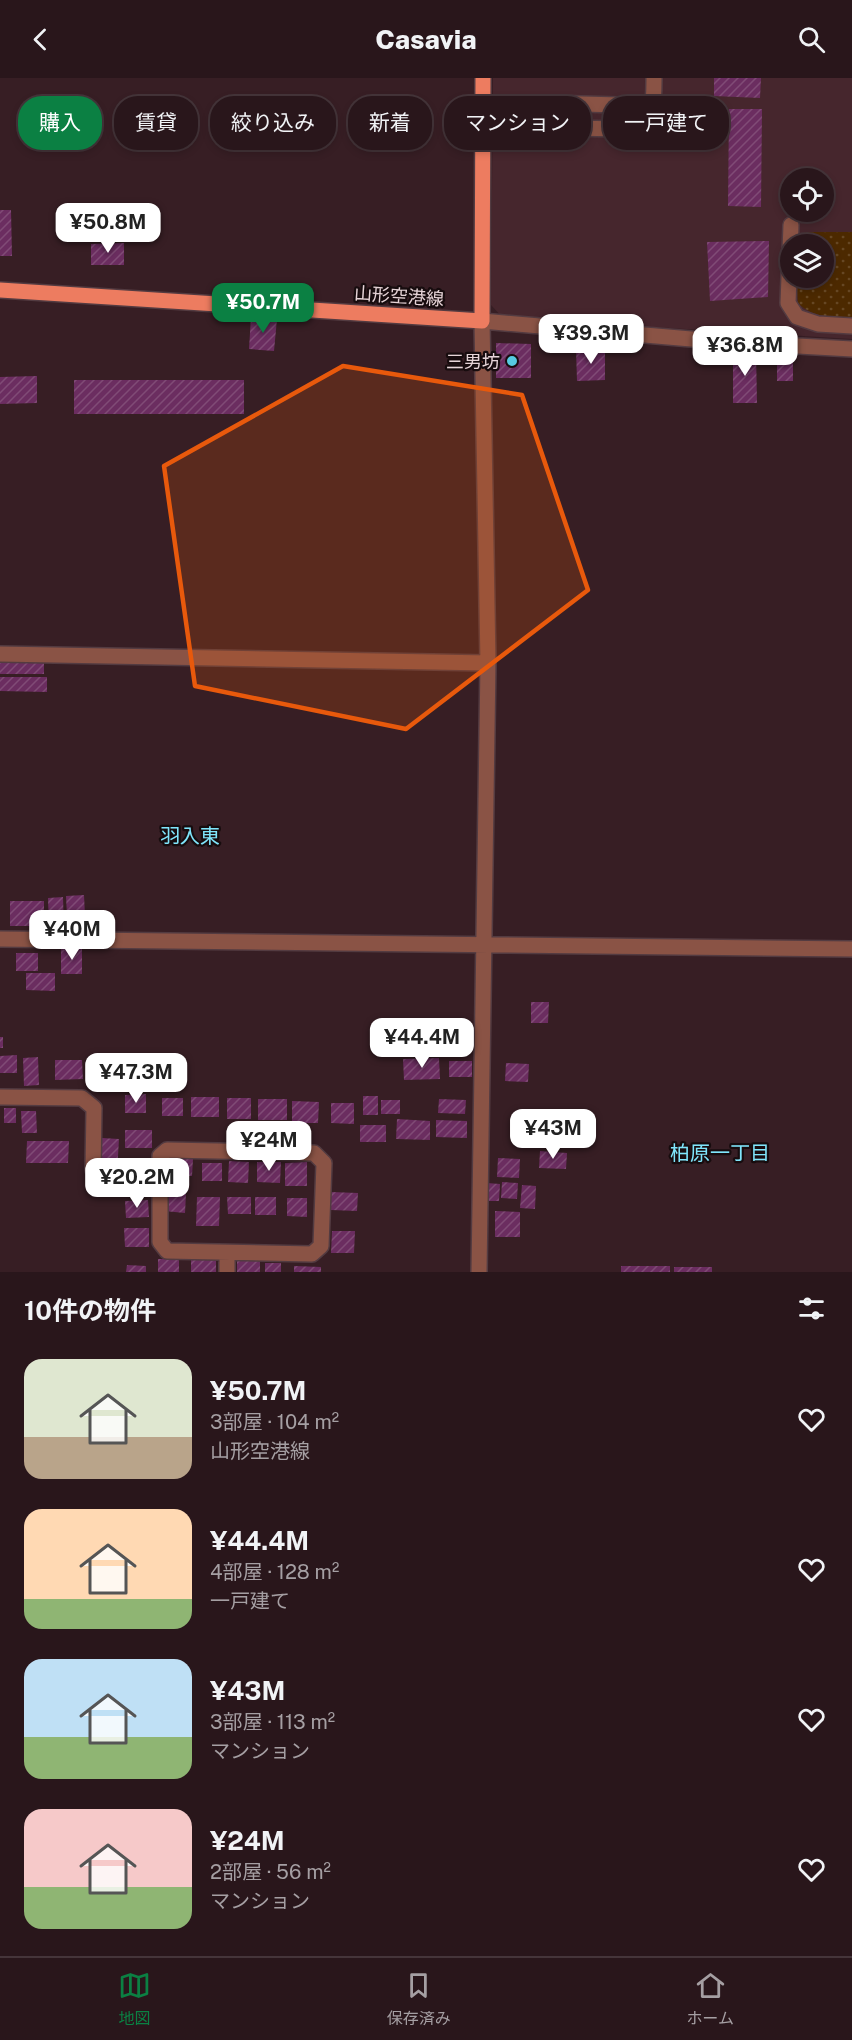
<!DOCTYPE html>
<html lang="ja">
<head>
<meta charset="utf-8">
<style>
	body { margin:0; font-family:"Public Sans","Noto Sans JP",sans-serif; background:#311f24; color:#f1f3f6; height:100vh; display:flex; flex-direction:column; font-size:22px; white-space:nowrap }
	* { box-sizing:border-box; margin:0 }
	p { font-size:20px; color:#a59fa3 }
	.icon { flex:none; width:33px; height:33px; fill:none; stroke:currentColor; stroke-width:2; stroke-linecap:round; stroke-linejoin:round }
	.map { position:relative; height:1194px; overflow:hidden }
	.sheet { display:flex; flex-direction:column; background:#29161b; flex:1 }
	.sheet>* { flex:none }
	.guide { position:absolute; left:18px; top:18px; width:816px; height:54px; display:flex; gap:12px }
	.tools { position:absolute; left:780px; top:90px; display:grid; gap:12px }
	.tools a { display:grid; place-items:center; width:54px; height:54px; border-radius:50%; background:#29161b; box-shadow:0 3px 9px #0003,0 0 0 2px #45353a; font-size:30px }
	.price { position:absolute; translate:-50% -51px; padding:0 14px; border-radius:12px; background:#fff; color:#222; font-size:20px; line-height:39px; filter:drop-shadow(0 2px 3px #0008) }
	.price::after { content:''; position:absolute; left:50%; top:36px; width:18px; height:14px; margin-left:-9px; background:inherit; clip-path:polygon(0 0,100% 0,50% 100%) }
	.price.on { background:#0b8043; color:#fff }
	ul { padding:0; list-style:none }
	li { display:flex; align-items:center; gap:18px; height:150px; padding:0 24px }
	li span { display:grid; place-items:center; flex:none; width:168px; height:120px; border-radius:18px; color:#555 }
	li>.icon { margin-inline-start:auto }
	span .icon { width:72px; height:72px; fill:#fffc; stroke-width:1 }
	li b { font-size:26px }
	h2 { display:flex; justify-content:space-between; align-items:center; height:72px; padding:0 24px; font-size:26px }
	.chip { padding:0 21px; border-radius:24px; background:#29161b; box-shadow:0 3px 9px #0003,0 0 0 2px #45353a; font-size:21px; line-height:54px }
	.chip.on { background:#0b8043; color:#fff }
	header { display:flex; justify-content:space-between; align-items:center; height:78px; padding:0 24px; background:#29161b; font-size:27px; font-weight:800 }
	.menu { display:flex; justify-content:space-around; align-items:center; height:84px; border-top:2px solid #45353a; background:#29161b; font-size:16px; color:#a59fa3 }
	.menu a { display:grid; justify-items:center; gap:3px }
	.menu .on { color:#0b8043 }
	.map>svg:first-child { display:block }
</style>
</head>
<body>
<header><svg class="icon" aria-label="back" viewBox="0 0 24 24"><path d="M15 5l-7 7 7 7"/></svg>Casavia<svg class="icon" aria-label="search" viewBox="0 0 24 24"><circle cx="10" cy="10" r="6"/><path d="M15 15l6 6"/></svg></header>
<div class="map">
<svg width="852" height="1194" viewBox="0 0 852 1194">
	<defs>
		<pattern id="grass-dots" width="8" height="8" patternUnits="userSpaceOnUse" patternTransform="scale(1.5)"><rect width="8" height="8" fill="#4c2900"/><path d="M2 2h.1M6 6h.1" fill="none" stroke="#664724" stroke-width="1.8" stroke-linecap="round"/></pattern>
		<pattern id="building-hatch" width="6" height="6" patternUnits="userSpaceOnUse" patternTransform="scale(1.5)"><rect width="6" height="6" fill="#6b2d60"/><path d="M-1 1l2-2M0 6l6-6M5 7l2-2" fill="none" stroke="#804b76"/></pattern>
	</defs>
	<rect width="100%" height="100%" fill="#371e24"/>
	<!-- built -->
	<path fill="#46262d" fill-rule="evenodd" d="M 493,0 L 852,0 L 852,261 L 503,240 L 491,227 ZM 790,100 L 824,100 L 824,134 L 790,134 ZM 790,166 L 824,166 L 824,200 L 790,200 Z"/>
	<!-- grass -->
	<path fill="url(#grass-dots)" d="M 805,154 L 852,154 L 852,240 C 832,239 813,240 798,225 L 796,200 L 824,200 L 824,166 L 805,166 Z"/>
	<!-- building -->
	<path fill="url(#building-hatch)" d="M 714,0 L 761,0 L 760,20 L 714,18 Z
		M 729,31 L 762,31 L 761,129 L 728,128 Z
		M 0,132 L 11,132 L 12,178 L 0,178 Z
		M 769,163 L 768,219 L 710,223 L 707,164 Z
		M 124,165 L 124,187 L 91,187 L 91,166 Z
		M 251,239 L 277,241 L 274,273 L 249,271 Z
		M 496,265 L 531,266 L 531,300 L 496,300 Z
		M 576,271 L 605,271 L 605,302 L 577,303 Z
		M 733,273 L 756,273 L 757,325 L 733,325 Z
		M 777,276 L 793,276 L 793,303 L 777,303 Z
		M 37,298 L 37,325 L 0,326 L 0,299 Z
		M 74,302 L 244,302 L 244,336 L 74,336 Z
		M 0,583 L 44,583 L 44,596 L 0,596 Z
		M 0,599 L 47,599 L 47,614 L 0,613 Z
		M 84,817 L 85,838 L 67,839 L 66,818 Z
		M 63,819 L 64,851 L 49,852 L 48,820 Z
		M 10,823 L 44,823 L 44,848 L 10,848 Z
		M 76,842 L 87,842 L 87,858 L 76,858 Z
		M 61,870 L 82,870 L 82,896 L 61,896 Z
		M 16,875 L 38,875 L 38,893 L 16,893 Z
		M 26,895 L 55,895 L 55,913 L 26,912 Z
		M 531,924 L 549,924 L 548,945 L 531,945 Z
		M 432,942 L 453,942 L 453,959 L 432,959 Z
		M 0,959 L 3,959 L 3,970 L 0,970 Z
		M 17,977 L 17,995 L 0,995 L 0,978 Z
		M 38,979 L 39,1007 L 24,1008 L 23,980 Z
		M 439,980 L 440,1001 L 404,1002 L 403,981 Z
		M 55,982 L 82,982 L 83,1001 L 55,1002 Z
		M 102,982 L 123,982 L 123,1003 L 101,1003 Z
		M 449,983 L 472,983 L 472,999 L 449,999 Z
		M 506,985 L 529,986 L 528,1004 L 505,1003 Z
		M 146,1016 L 146,1035 L 125,1035 L 125,1017 Z
		M 363,1018 L 378,1018 L 378,1037 L 363,1037 Z
		M 191,1019 L 219,1019 L 219,1039 L 191,1039 Z
		M 162,1020 L 183,1020 L 183,1038 L 162,1038 Z
		M 227,1020 L 251,1020 L 251,1041 L 227,1041 Z
		M 258,1021 L 287,1021 L 287,1042 L 258,1042 Z
		M 439,1021 L 466,1022 L 465,1036 L 438,1035 Z
		M 381,1022 L 400,1022 L 400,1036 L 381,1036 Z
		M 292,1023 L 319,1024 L 318,1045 L 292,1045 Z
		M 331,1025 L 354,1025 L 354,1046 L 331,1045 Z
		M 4,1030 L 16,1030 L 16,1045 L 4,1045 Z
		M 21,1033 L 36,1033 L 37,1055 L 22,1055 Z
		M 397,1041 L 430,1043 L 430,1062 L 396,1061 Z
		M 436,1042 L 467,1043 L 467,1060 L 436,1059 Z
		M 360,1047 L 386,1047 L 386,1064 L 360,1064 Z
		M 125,1052 L 152,1052 L 152,1070 L 125,1070 Z
		M 102,1060 L 119,1061 L 117,1095 L 101,1094 Z
		M 27,1063 L 69,1063 L 68,1085 L 26,1085 Z
		M 540,1073 L 567,1075 L 566,1091 L 539,1090 Z
		M 498,1080 L 520,1081 L 519,1100 L 497,1099 Z
		M 168,1081 L 193,1081 L 192,1098 L 168,1098 Z
		M 126,1083 L 151,1084 L 151,1102 L 125,1101 Z
		M 229,1083 L 249,1084 L 248,1105 L 228,1104 Z
		M 257,1084 L 281,1084 L 280,1105 L 257,1104 Z
		M 307,1084 L 307,1108 L 285,1108 L 285,1085 Z
		M 202,1085 L 222,1085 L 222,1103 L 202,1103 Z
		M 502,1104 L 518,1105 L 517,1121 L 501,1120 Z
		M 487,1105 L 500,1106 L 499,1123 L 486,1123 Z
		M 522,1107 L 536,1108 L 535,1131 L 520,1130 Z
		M 331,1114 L 358,1115 L 357,1133 L 331,1132 Z
		M 165,1115 L 186,1116 L 185,1135 L 164,1133 Z
		M 197,1119 L 220,1119 L 219,1148 L 196,1148 Z
		M 227,1119 L 251,1119 L 251,1136 L 228,1136 Z
		M 255,1119 L 276,1119 L 276,1137 L 255,1137 Z
		M 287,1120 L 307,1120 L 307,1139 L 287,1138 Z
		M 148,1122 L 149,1139 L 126,1140 L 125,1123 Z
		M 495,1133 L 520,1134 L 520,1159 L 495,1159 Z
		M 124,1150 L 149,1150 L 149,1169 L 125,1169 Z
		M 332,1153 L 355,1153 L 354,1175 L 331,1175 Z
		M 158,1181 L 179,1181 L 179,1194 L 158,1194 Z
		M 191,1181 L 216,1182 L 216,1194 L 191,1194 Z
		M 237,1182 L 260,1182 L 260,1194 L 237,1194 Z
		M 265,1185 L 281,1185 L 281,1194 L 265,1194 Z
		M 127,1187 L 146,1188 L 146,1194 L 126,1194 Z
		M 294,1188 L 321,1189 L 321,1194 L 294,1194 Z
		M 621,1188 L 670,1188 L 670,1194 L 621,1194 Z
		M 674,1189 L 712,1189 L 712,1194 L 674,1194 Z"/>
	<g fill="none" stroke-linecap="round" stroke-linejoin="round">
		<defs>
			<path id="minor" d="M 547,25 L 619,27
				M 483,49 L 630,51 C 655,42 654,23 654,0
				M 791,147 L 788,225 L 797,239 L 818,246 L 852,248
				M 0,576 L 488,585
				M 0,861 L 852,871
				M 0,1019 L 82,1020 L 94,1030 L 93,1092
				M 167,1072 L 314,1075 L 324,1085 L 321,1168 L 312,1176 L 167,1173 L 160,1164 L 160,1078 Z
				M 227,1194 L 227,1175
				M 479,1194 L 488,585 L 482,243 L 726,264 L 852,271"/>
			<path id="major" d="M 0,212 L 482,243 L 483,0"/>
		</defs>
		<!-- minor casing -->
		<use href="#minor" stroke="#533b41" stroke-width="18"/>
		<!-- major casing -->
		<use href="#major" stroke="#533b41" stroke-width="18"/>
		<!-- minor -->
		<use href="#minor" stroke="#8a5345" stroke-width="15"/>
		<!-- major -->
		<use href="#major" stroke="#ed7c60" stroke-width="15"/>
	</g>
	<!-- marked area -->
	<path fill="#e8590c" fill-opacity="0.2" stroke="#e8590c" stroke-width="4.5" stroke-linejoin="round" d="M 343,288 L 522,317 L 588,512 L 406,651 L 195,608 L 164,388 Z"/>
	<!-- markers -->
	<circle fill="#56c9e1" stroke="#170c0e" stroke-width="2" cx="512" cy="283" r="6"/>
	<g text-anchor="middle" dominant-baseline="central" stroke-width="4.5" stroke-linejoin="round" paint-order="stroke">
		<!-- street labels -->
		<g font-size="18" fill="#e6d4d7" stroke="#170c0e">
			<text transform="translate(399 218) rotate(4)">山形空港線</text>
		</g>
		<!-- poi labels -->
		<g font-size="18" fill="#e6d4d7" stroke="#170c0e" text-anchor="end">
			<text x="500" y="283">三男坊</text>
		</g>
		<!-- neighbourhood labels -->
		<g font-size="20" fill="#80e6fc" stroke="#170c0e">
			<text x="190" y="758">羽入東</text>
			<text x="720" y="1075">柏原一丁目</text>
		</g>
	</g>
</svg>
<div class="tools">
<a><svg class="icon" aria-label="locate" viewBox="0 0 24 24"><circle cx="12" cy="12" r="6"/><path d="M12 2v4M12 18v4M2 12h4M18 12h4"/></svg></a>
<a><svg class="icon" aria-label="layers" viewBox="0 0 24 24"><path d="M12 4l9 5-9 5-9-5zM3 14l9 5 9-5"/></svg></a>
</div>
<b class="price" style="left:108px;top:176px">¥50.8M</b>
<b class="price on" style="left:263px;top:256px">¥50.7M</b>
<b class="price" style="left:591px;top:287px">¥39.3M</b>
<b class="price" style="left:745px;top:299px">¥36.8M</b>
<b class="price" style="left:72px;top:883px">¥40M</b>
<b class="price" style="left:422px;top:991px">¥44.4M</b>
<b class="price" style="left:136px;top:1026px">¥47.3M</b>
<b class="price" style="left:553px;top:1082px">¥43M</b>
<b class="price" style="left:269px;top:1094px">¥24M</b>
<b class="price" style="left:137px;top:1131px">¥20.2M</b>
<div class="guide">
<a class="chip on">購入</a>
<a class="chip">賃貸</a>
<a class="chip">絞り込み</a>
<a class="chip">新着</a>
<a class="chip">マンション</a>
<a class="chip">一戸建て</a>
</div>
</div>
<section class="sheet">
<h2>10件の物件<svg class="icon" aria-label="filters" viewBox="0 0 24 24"><path d="M4 7h16M4 17h16"/><circle cx="9" cy="7" r="2"/><circle cx="15" cy="17" r="2"/></svg></h2>
<ul>
<li><span style="background:linear-gradient(#dfe7d0 65%,#b9a48a 0)"><svg class="icon" aria-label="home" viewBox="0 0 24 24"><path d="M3 11l9-7 9 7M6 9v11h12V9"/></svg></span><div><b>¥50.7M</b><p>3部屋 · 104 m²</p><p>山形空港線</p></div><svg class="icon" aria-label="heart" viewBox="0 0 24 24"><path d="M12 20l-8-8c-3-5 5-10 8-4 3-6 11-1 8 4z"/></svg></li>
<li><span style="background:linear-gradient(#ffd9b3 75%,#8fb573 0)"><svg class="icon" aria-label="home" viewBox="0 0 24 24"><path d="M3 11l9-7 9 7M6 9v11h12V9"/></svg></span><div><b>¥44.4M</b><p>4部屋 · 128 m²</p><p>一戸建て</p></div><svg class="icon" aria-label="heart" viewBox="0 0 24 24"><path d="M12 20l-8-8c-3-5 5-10 8-4 3-6 11-1 8 4z"/></svg></li>
<li><span style="background:linear-gradient(#bfe0f5 65%,#8fb573 0)"><svg class="icon" aria-label="home" viewBox="0 0 24 24"><path d="M3 11l9-7 9 7M6 9v11h12V9"/></svg></span><div><b>¥43M</b><p>3部屋 · 113 m²</p><p>マンション</p></div><svg class="icon" aria-label="heart" viewBox="0 0 24 24"><path d="M12 20l-8-8c-3-5 5-10 8-4 3-6 11-1 8 4z"/></svg></li>
<li><span style="background:linear-gradient(#f6c9c9 65%,#8fb573 0)"><svg class="icon" aria-label="home" viewBox="0 0 24 24"><path d="M3 11l9-7 9 7M6 9v11h12V9"/></svg></span><div><b>¥24M</b><p>2部屋 · 56 m²</p><p>マンション</p></div><svg class="icon" aria-label="heart" viewBox="0 0 24 24"><path d="M12 20l-8-8c-3-5 5-10 8-4 3-6 11-1 8 4z"/></svg></li>
</ul>
</section>
<nav class="menu">
<a class="on"><svg class="icon" aria-label="map" viewBox="0 0 24 24"><path d="M3 6l6-2 6 2 6-2v14l-6 2-6-2-6 2zM9 4v14M15 6v14"/></svg>地図</a>
<a><svg class="icon" aria-label="saved" viewBox="0 0 24 24"><path d="M7 4h10v16l-5-4-5 4z"/></svg>保存済み</a>
<a><svg class="icon" aria-label="home" viewBox="0 0 24 24"><path d="M3 11l9-7 9 7M6 9v11h12V9"/></svg>ホーム</a>
</nav>
</body>
</html>
